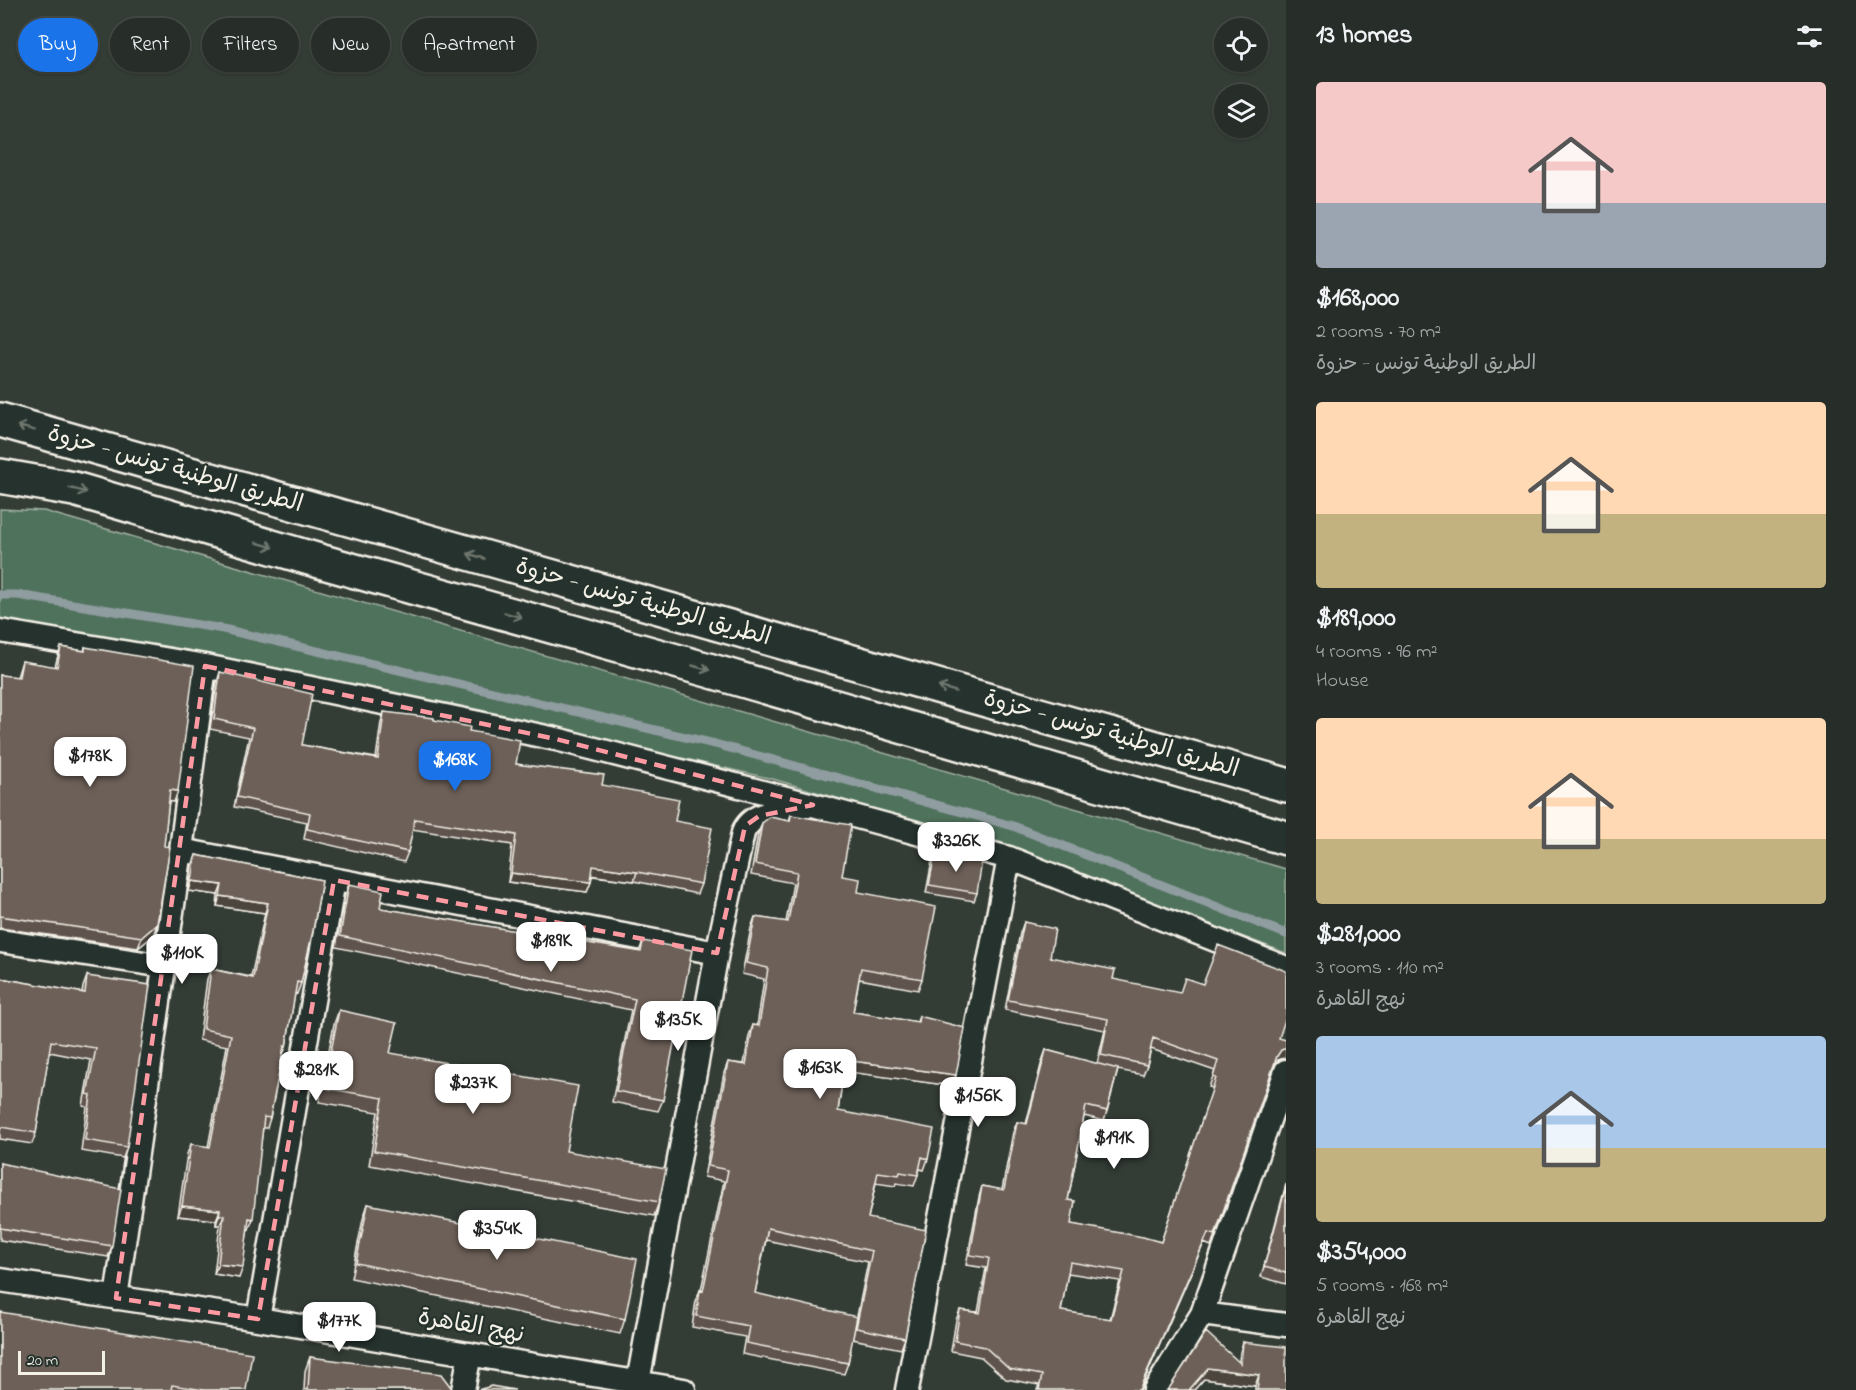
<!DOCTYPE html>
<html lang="en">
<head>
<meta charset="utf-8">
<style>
	body { margin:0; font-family:"Indie Flower","Playpen Sans Arabic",sans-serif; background:#333934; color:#f1f3f6; height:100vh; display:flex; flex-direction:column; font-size:22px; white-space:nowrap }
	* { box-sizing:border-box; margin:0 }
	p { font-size:20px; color:#a4a8a8 }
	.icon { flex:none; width:33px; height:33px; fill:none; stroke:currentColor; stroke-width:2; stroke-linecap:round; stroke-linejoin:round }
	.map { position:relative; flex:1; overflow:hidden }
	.details { display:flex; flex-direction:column; background:#272d28; width:570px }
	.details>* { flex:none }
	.hud { position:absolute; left:18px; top:18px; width:570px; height:54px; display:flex; gap:12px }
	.buttons { position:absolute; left:1214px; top:18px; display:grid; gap:12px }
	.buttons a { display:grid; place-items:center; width:54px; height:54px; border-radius:50%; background:#272d28; box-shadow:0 2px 4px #0004,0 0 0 2px #434945; font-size:30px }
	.scale { position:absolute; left:18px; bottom:15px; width:87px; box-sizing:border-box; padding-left:6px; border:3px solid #f4f1e8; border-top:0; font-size:16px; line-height:21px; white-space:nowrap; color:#f4f1e8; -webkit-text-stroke:4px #26332d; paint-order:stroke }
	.price { position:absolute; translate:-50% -51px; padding:0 14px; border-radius:12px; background:#fff; color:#222; font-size:20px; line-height:39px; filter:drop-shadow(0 2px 3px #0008) }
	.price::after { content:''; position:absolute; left:50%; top:36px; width:18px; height:14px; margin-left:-9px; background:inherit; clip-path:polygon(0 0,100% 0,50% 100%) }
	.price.current { background:#1a73e8; color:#fff }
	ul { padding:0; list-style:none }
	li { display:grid; align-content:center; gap:12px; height:318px; padding:0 30px }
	li span { display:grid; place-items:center; height:186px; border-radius:6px; color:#555 }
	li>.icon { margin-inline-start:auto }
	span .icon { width:108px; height:108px; fill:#fffc; stroke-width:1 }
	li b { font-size:26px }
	h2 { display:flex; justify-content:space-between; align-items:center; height:72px; padding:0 30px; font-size:26px }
	.tag { padding:0 21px; border-radius:27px; background:#272d28; box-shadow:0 2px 4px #0004,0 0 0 2px #434945; font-size:21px; line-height:54px }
	.tag.current { background:#1a73e8; color:#fff }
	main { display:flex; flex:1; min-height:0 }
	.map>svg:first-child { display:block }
</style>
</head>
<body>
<main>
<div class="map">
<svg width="1286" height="1390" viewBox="0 0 1286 1390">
	<rect width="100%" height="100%" fill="#343c36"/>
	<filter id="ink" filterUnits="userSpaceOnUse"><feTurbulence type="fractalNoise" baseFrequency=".0167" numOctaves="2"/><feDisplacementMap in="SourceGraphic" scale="12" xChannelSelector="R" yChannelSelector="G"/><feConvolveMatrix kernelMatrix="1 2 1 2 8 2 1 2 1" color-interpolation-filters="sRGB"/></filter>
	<g filter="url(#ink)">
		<!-- green -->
		<path fill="#50725c" stroke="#a2b2a2" stroke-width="1.5" d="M 0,509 L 44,511 L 1286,869 L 1286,953 L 1015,851 L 773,779 L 491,715 L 203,654 L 0,623 Z"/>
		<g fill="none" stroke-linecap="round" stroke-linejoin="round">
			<!-- stream -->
			<path stroke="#8f9ca0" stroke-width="9" d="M 0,595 L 18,595 L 223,629 L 715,744 L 1013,826 L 1286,934"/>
			<defs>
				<path id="street" d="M 0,631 L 205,666 L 556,739 L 813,805 L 1009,858 L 1286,968
					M 181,850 L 717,953
					M 0,941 L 164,966
					M 0,1280 L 258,1319 L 684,1390
					M 116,1298 L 181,850 L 205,666
					M 1202,1314 L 1286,1325
					M 258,1319 L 334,880
					M 638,1382 L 717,953 L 743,833 C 751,810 784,811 805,807
					M 463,1390 L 470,1354
					M 907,1390 L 1009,858
					M 1155,1390 L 1202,1314 L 1286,1071"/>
				<path id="primary" d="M 0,420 L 1286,785
					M 0,476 L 74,489 L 323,562 L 708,670 L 1286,838"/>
			</defs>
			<!-- street casing -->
			<use href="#street" stroke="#f4f1e8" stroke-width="27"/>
			<!-- primary casing -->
			<use href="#primary" stroke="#f4f1e8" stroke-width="38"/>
			<!-- street -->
			<use href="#street" stroke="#26332d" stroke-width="22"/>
			<!-- primary -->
			<use href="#primary" stroke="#26332d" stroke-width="33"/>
		</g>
		<!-- wall -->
		<path fill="#5e534d" stroke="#f4f1e8" stroke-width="1.5" fill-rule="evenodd" d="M 61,647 L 84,651 L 85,647 L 178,791 L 174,802 L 169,801 L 153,936 L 138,948 L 0,928 L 0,675 L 17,677 L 22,661 L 55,667 L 57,659 Z
			M 220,672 L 302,745 L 376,758 L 381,722 L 384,712 L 434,720 L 469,731 L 516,764 L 602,785 L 675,821 L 701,884 L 697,894 L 634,881 L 592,876 L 591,882 L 587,892 L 508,882 L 512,845 L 412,829 L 408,852 L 404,862 L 304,839 L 307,822 L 234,807 L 249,737 L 210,729 L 217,682 Z
			M 791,815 L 842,876 L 858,892 L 922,979 L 918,990 L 859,979 L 853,1012 L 917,1022 L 919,1016 L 956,1075 L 952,1086 L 844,1071 L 838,1111 L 928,1159 L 924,1170 L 920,1169 L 914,1186 L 896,1183 L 895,1186 L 876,1183 L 868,1218 L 905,1338 L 901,1349 L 852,1339 L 848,1363 L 844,1374 L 742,1354 L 745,1337 L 692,1327 L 696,1301 L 700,1290 L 701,1290 L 724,1181 L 704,1177 L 724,1073 L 728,1062 L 744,1064 L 749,1036 L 753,1025 L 757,1026 L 764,979 L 742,974 L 751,928 L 755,917 L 786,922 L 793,883 L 751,875 L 758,834 L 762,823 L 789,820 ZM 766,1240 L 868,1262 L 853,1336 L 755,1293 Z
			M 935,853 L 977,893 L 974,901 L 926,893 L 932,861 Z
			M 196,855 L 322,880 L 301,983 L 297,994 L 295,993 L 286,1047 L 282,1057 L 270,1118 L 267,1128 L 263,1128 L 249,1229 L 248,1229 L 239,1278 L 214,1274 L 220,1225 L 216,1225 L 216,1220 L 178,1216 L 187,1154 L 191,1144 L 208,1147 L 227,1046 L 199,1040 L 207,979 L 211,969 L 251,977 L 265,913 L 217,906 L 218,895 L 189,891 L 192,866 Z
			M 349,884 L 380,908 L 639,952 L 643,941 L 663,1100 L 658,1111 L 612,1102 L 631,1010 L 336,947 L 345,895 Z
			M 1024,922 L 1050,957 L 1279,1038 L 1284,1058 L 1278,1060 L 1274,1066 L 1211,1246 L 1204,1243 L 1140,1390 L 1037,1390 L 1039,1385 L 1006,1379 L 981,1357 L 951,1351 L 956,1320 L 960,1310 L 978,1312 L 986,1268 L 966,1265 L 979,1197 L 982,1186 L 1002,1190 L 1013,1132 L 1017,1122 L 1026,1124 L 1042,1061 L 1046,1050 L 1097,1064 L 1105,1030 L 1005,1010 L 1020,933 ZM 1151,1049 L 1215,1071 L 1209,1087 L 1213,1088 L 1161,1242 L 1071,1224 L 1068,1200 L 1084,1116 L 1104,1121 L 1107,1111 L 1118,1070 L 1143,1075 L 1147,1065 ZM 1068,1273 L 1120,1281 L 1110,1319 L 1061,1311 Z
			M 87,976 L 127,1147 L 123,1158 L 81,1151 L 87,1107 L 83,1106 L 91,1060 L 49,1052 L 36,1133 L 32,1144 L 0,1139 L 0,978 L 82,993 L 83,987 Z
			M 339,1010 L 390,1053 L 659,1202 L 654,1216 L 369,1165 L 378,1112 L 319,1102 L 334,1024 Z
			M 0,1163 L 112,1246 L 108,1257 L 0,1240 Z
			M 1286,1184 L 1286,1284 L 1261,1277 Z
			M 368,1204 L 625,1319 L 620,1334 L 351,1278 L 363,1219 Z
			M 0,1312 L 246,1390 L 0,1390 Z
			M 1243,1342 L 1286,1390 L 1255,1390 L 1255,1386 L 1204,1379 L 1194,1390 L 1167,1390 L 1239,1361 L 1240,1352 Z
			M 310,1357 L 453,1390 L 304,1390 L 305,1371 Z"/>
		<!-- shaded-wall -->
		<path fill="#4c443e" stroke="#f4f1e8" stroke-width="1.5" d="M 170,790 L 178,791 L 174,802 L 166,801 Z
			M 593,866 L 637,872 L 634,881 L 589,875 Z
			M 511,873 L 591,882 L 587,892 L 508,882 Z
			M 192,881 L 222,885 L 218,895 L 189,891 Z
			M 220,896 L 268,903 L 265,913 L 217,906 Z
			M 157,924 L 153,936 L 138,948 L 142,937 Z
			M 1286,1048 L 1286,1058 L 1284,1058 L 1278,1060 L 1273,1067 L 1277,1056 L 1281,1050 Z
			M 845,1060 L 956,1075 L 952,1086 L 841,1071 Z
			M 182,1206 L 220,1210 L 216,1220 L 178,1216 Z
			M 219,1215 L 224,1215 L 220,1225 L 216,1225 Z
			M 249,1218 L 253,1219 L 249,1229 L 245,1229 Z
			M 1208,1233 L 1140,1390 L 1139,1390 Z
			M 218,1264 L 243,1267 L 239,1278 L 214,1274 Z
			M 1208,1368 L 1259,1375 L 1255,1386 L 1204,1379 L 1194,1390 L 1189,1390 Z"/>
		<!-- building -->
		<path fill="#6d6159" stroke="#f4f1e8" stroke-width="1.5" fill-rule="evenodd" d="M 61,647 L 85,651 L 85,647 L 194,666 L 178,791 L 170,790 L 164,846 L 170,847 L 157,924 L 142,937 L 0,916 L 0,675 L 19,677 L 22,661 L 57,667 Z
			M 220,672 L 312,694 L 302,745 L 378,759 L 384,712 L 434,718 L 434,720 L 470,727 L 469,731 L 520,740 L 516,764 L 604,775 L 602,785 L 679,799 L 675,821 L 712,828 L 701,884 L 637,872 L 593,866 L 591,882 L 511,873 L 516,835 L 415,819 L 408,852 L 307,829 L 310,813 L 237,797 L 253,728 L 214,719 Z
			M 791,815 L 851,825 L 842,876 L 860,879 L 858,892 L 936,907 L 922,979 L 861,968 L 853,1012 L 918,1022 L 919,1016 L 965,1028 L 956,1075 L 845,1060 L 838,1111 L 934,1129 L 928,1159 L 922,1157 L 918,1175 L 900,1172 L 899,1175 L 878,1172 L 868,1218 L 926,1230 L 905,1338 L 856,1328 L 872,1251 L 768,1228 L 755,1293 L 857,1317 L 848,1363 L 746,1343 L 749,1326 L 696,1316 L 700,1290 L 703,1291 L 728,1170 L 708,1166 L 728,1062 L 746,1065 L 753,1025 L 759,1026 L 768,968 L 746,963 L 755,917 L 788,922 L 797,872 L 755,864 L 762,823 L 770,817 L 790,821 Z
			M 935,853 L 982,861 L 977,893 L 929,885 Z
			M 196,855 L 322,880 L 313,931 L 301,983 L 297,982 L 286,1047 L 284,1046 L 270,1118 L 264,1117 L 253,1219 L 249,1218 L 243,1267 L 218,1264 L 224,1215 L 219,1215 L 220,1210 L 182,1206 L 191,1144 L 210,1147 L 231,1035 L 203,1029 L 211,969 L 253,978 L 268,903 L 220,896 L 222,885 L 192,881 Z
			M 349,884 L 383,891 L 380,908 L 641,952 L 643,941 L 692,950 L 663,1100 L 616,1091 L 635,999 L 340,936 Z
			M 1024,922 L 1055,929 L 1050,957 L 1115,970 L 1113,979 L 1180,993 L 1185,978 L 1203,984 L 1218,945 L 1286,971 L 1286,1017 L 1279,1038 L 1286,1040 L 1286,1048 L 1281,1050 L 1277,1056 L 1215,1235 L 1208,1233 L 1139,1390 L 1039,1390 L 1042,1375 L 1009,1369 L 985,1347 L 955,1341 L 960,1310 L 980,1313 L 989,1258 L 970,1255 L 982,1186 L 1004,1190 L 1017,1122 L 1027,1124 L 1046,1050 L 1118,1069 L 1107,1111 L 1086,1106 L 1068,1200 L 1075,1201 L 1071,1224 L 1143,1237 L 1161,1242 L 1216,1078 L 1213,1077 L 1218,1061 L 1153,1038 L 1147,1065 L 1101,1055 L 1108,1019 L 1008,1000 ZM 1070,1262 L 1124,1271 L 1111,1319 L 1061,1311 Z
			M 87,976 L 150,985 L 127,1147 L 85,1140 L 91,1095 L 87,1094 L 96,1048 L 51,1041 L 36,1133 L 1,1127 L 0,1131 L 0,978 L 85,993 Z
			M 339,1010 L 397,1023 L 390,1053 L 578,1086 L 566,1151 L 666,1169 L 659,1202 L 374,1151 L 383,1098 L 324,1088 Z
			M 0,1163 L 121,1189 L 112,1246 L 0,1228 Z
			M 1286,1187 L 1286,1273 L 1264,1267 Z
			M 368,1204 L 637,1259 L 625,1319 L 356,1263 Z
			M 0,1312 L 252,1353 L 246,1390 L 204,1390 L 172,1385 L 171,1390 L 0,1390 Z
			M 1206,1332 L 1241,1364 L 1243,1342 L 1286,1347 L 1286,1390 L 1257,1390 L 1259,1375 L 1208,1368 L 1189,1390 L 1167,1390 L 1170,1387 Z
			M 310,1357 L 441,1374 L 453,1390 L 308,1390 Z
			M 491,1386 L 515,1390 L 478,1390 Z"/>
		<!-- one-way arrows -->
		<defs><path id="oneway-shaft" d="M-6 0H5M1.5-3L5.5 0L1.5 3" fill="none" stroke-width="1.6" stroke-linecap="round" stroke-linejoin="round" transform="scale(1.5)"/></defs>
		<g stroke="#6e766e">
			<use href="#oneway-shaft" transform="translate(26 428) rotate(-165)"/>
			<use href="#oneway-shaft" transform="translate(78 490) rotate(14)"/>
			<use href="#oneway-shaft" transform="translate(265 545) rotate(16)"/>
			<use href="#oneway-shaft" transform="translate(476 556) rotate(-164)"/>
			<use href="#oneway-shaft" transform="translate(513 615) rotate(16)"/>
			<use href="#oneway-shaft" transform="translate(701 668) rotate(16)"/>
			<use href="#oneway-shaft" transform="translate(947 689) rotate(-164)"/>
		</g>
	</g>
	<!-- marked area -->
	<path fill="none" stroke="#ff9aa2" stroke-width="4.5" stroke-dasharray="12 8" stroke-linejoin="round" d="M 205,666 L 556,739 L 813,805 L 759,816 L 745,826 L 717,953 L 334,880 L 258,1319 L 116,1298 Z"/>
	<g text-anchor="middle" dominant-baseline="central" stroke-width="4.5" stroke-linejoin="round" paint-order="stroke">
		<!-- street labels -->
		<g font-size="24" fill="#f4f1e8" stroke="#26332d">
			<text transform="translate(175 470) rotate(16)">الطريق الوطنية تونس - حزوة</text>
			<text transform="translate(643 603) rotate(16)">الطريق الوطنية تونس - حزوة</text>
			<text transform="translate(1111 735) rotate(16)">الطريق الوطنية تونس - حزوة</text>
			<text transform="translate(471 1327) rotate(10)">نهج القاهرة</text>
		</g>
	</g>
</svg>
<div class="buttons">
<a><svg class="icon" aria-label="locate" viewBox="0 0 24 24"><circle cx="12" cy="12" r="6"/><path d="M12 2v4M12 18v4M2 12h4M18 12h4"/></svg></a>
<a><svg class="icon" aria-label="layers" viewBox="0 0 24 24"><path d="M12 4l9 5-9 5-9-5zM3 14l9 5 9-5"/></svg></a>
</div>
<div class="scale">20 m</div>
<b class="price" style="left:90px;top:788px">$178K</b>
<b class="price current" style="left:455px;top:792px">$168K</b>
<b class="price" style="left:956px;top:873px">$326K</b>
<b class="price" style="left:551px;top:973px">$189K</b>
<b class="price" style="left:182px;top:985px">$110K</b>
<b class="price" style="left:678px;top:1052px">$135K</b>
<b class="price" style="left:820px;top:1100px">$163K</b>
<b class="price" style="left:316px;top:1102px">$281K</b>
<b class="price" style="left:473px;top:1115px">$237K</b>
<b class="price" style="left:978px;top:1128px">$156K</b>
<b class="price" style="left:1114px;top:1170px">$191K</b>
<b class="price" style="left:497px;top:1261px">$354K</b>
<b class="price" style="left:339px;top:1353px">$177K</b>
<div class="hud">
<a class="tag current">Buy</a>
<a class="tag">Rent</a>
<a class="tag">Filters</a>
<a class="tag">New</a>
<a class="tag">Apartment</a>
</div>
</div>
<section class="details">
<h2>13 homes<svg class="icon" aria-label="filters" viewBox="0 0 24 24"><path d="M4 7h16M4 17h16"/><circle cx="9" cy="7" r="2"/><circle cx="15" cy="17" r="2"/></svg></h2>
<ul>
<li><span style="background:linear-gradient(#f6c9c9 65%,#9aa5b1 0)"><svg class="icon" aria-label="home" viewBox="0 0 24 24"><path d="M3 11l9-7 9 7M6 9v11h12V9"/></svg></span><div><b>$168,000</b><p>2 rooms · 70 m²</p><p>الطريق الوطنية تونس - حزوة</p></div></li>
<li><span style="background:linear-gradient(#ffd9b3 60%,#c2b280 0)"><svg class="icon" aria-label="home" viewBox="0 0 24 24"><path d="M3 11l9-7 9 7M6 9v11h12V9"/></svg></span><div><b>$189,000</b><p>4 rooms · 96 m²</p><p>House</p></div></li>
<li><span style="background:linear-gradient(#ffd9b3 65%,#c2b280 0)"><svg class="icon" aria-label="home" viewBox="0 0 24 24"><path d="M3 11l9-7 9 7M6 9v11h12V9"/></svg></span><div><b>$281,000</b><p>3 rooms · 110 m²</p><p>نهج القاهرة</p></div></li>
<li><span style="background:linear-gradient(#a9c7e8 60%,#c2b280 0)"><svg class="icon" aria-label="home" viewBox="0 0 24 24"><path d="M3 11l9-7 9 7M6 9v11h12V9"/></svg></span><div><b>$354,000</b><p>5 rooms · 168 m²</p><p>نهج القاهرة</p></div></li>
</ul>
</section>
</main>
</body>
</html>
